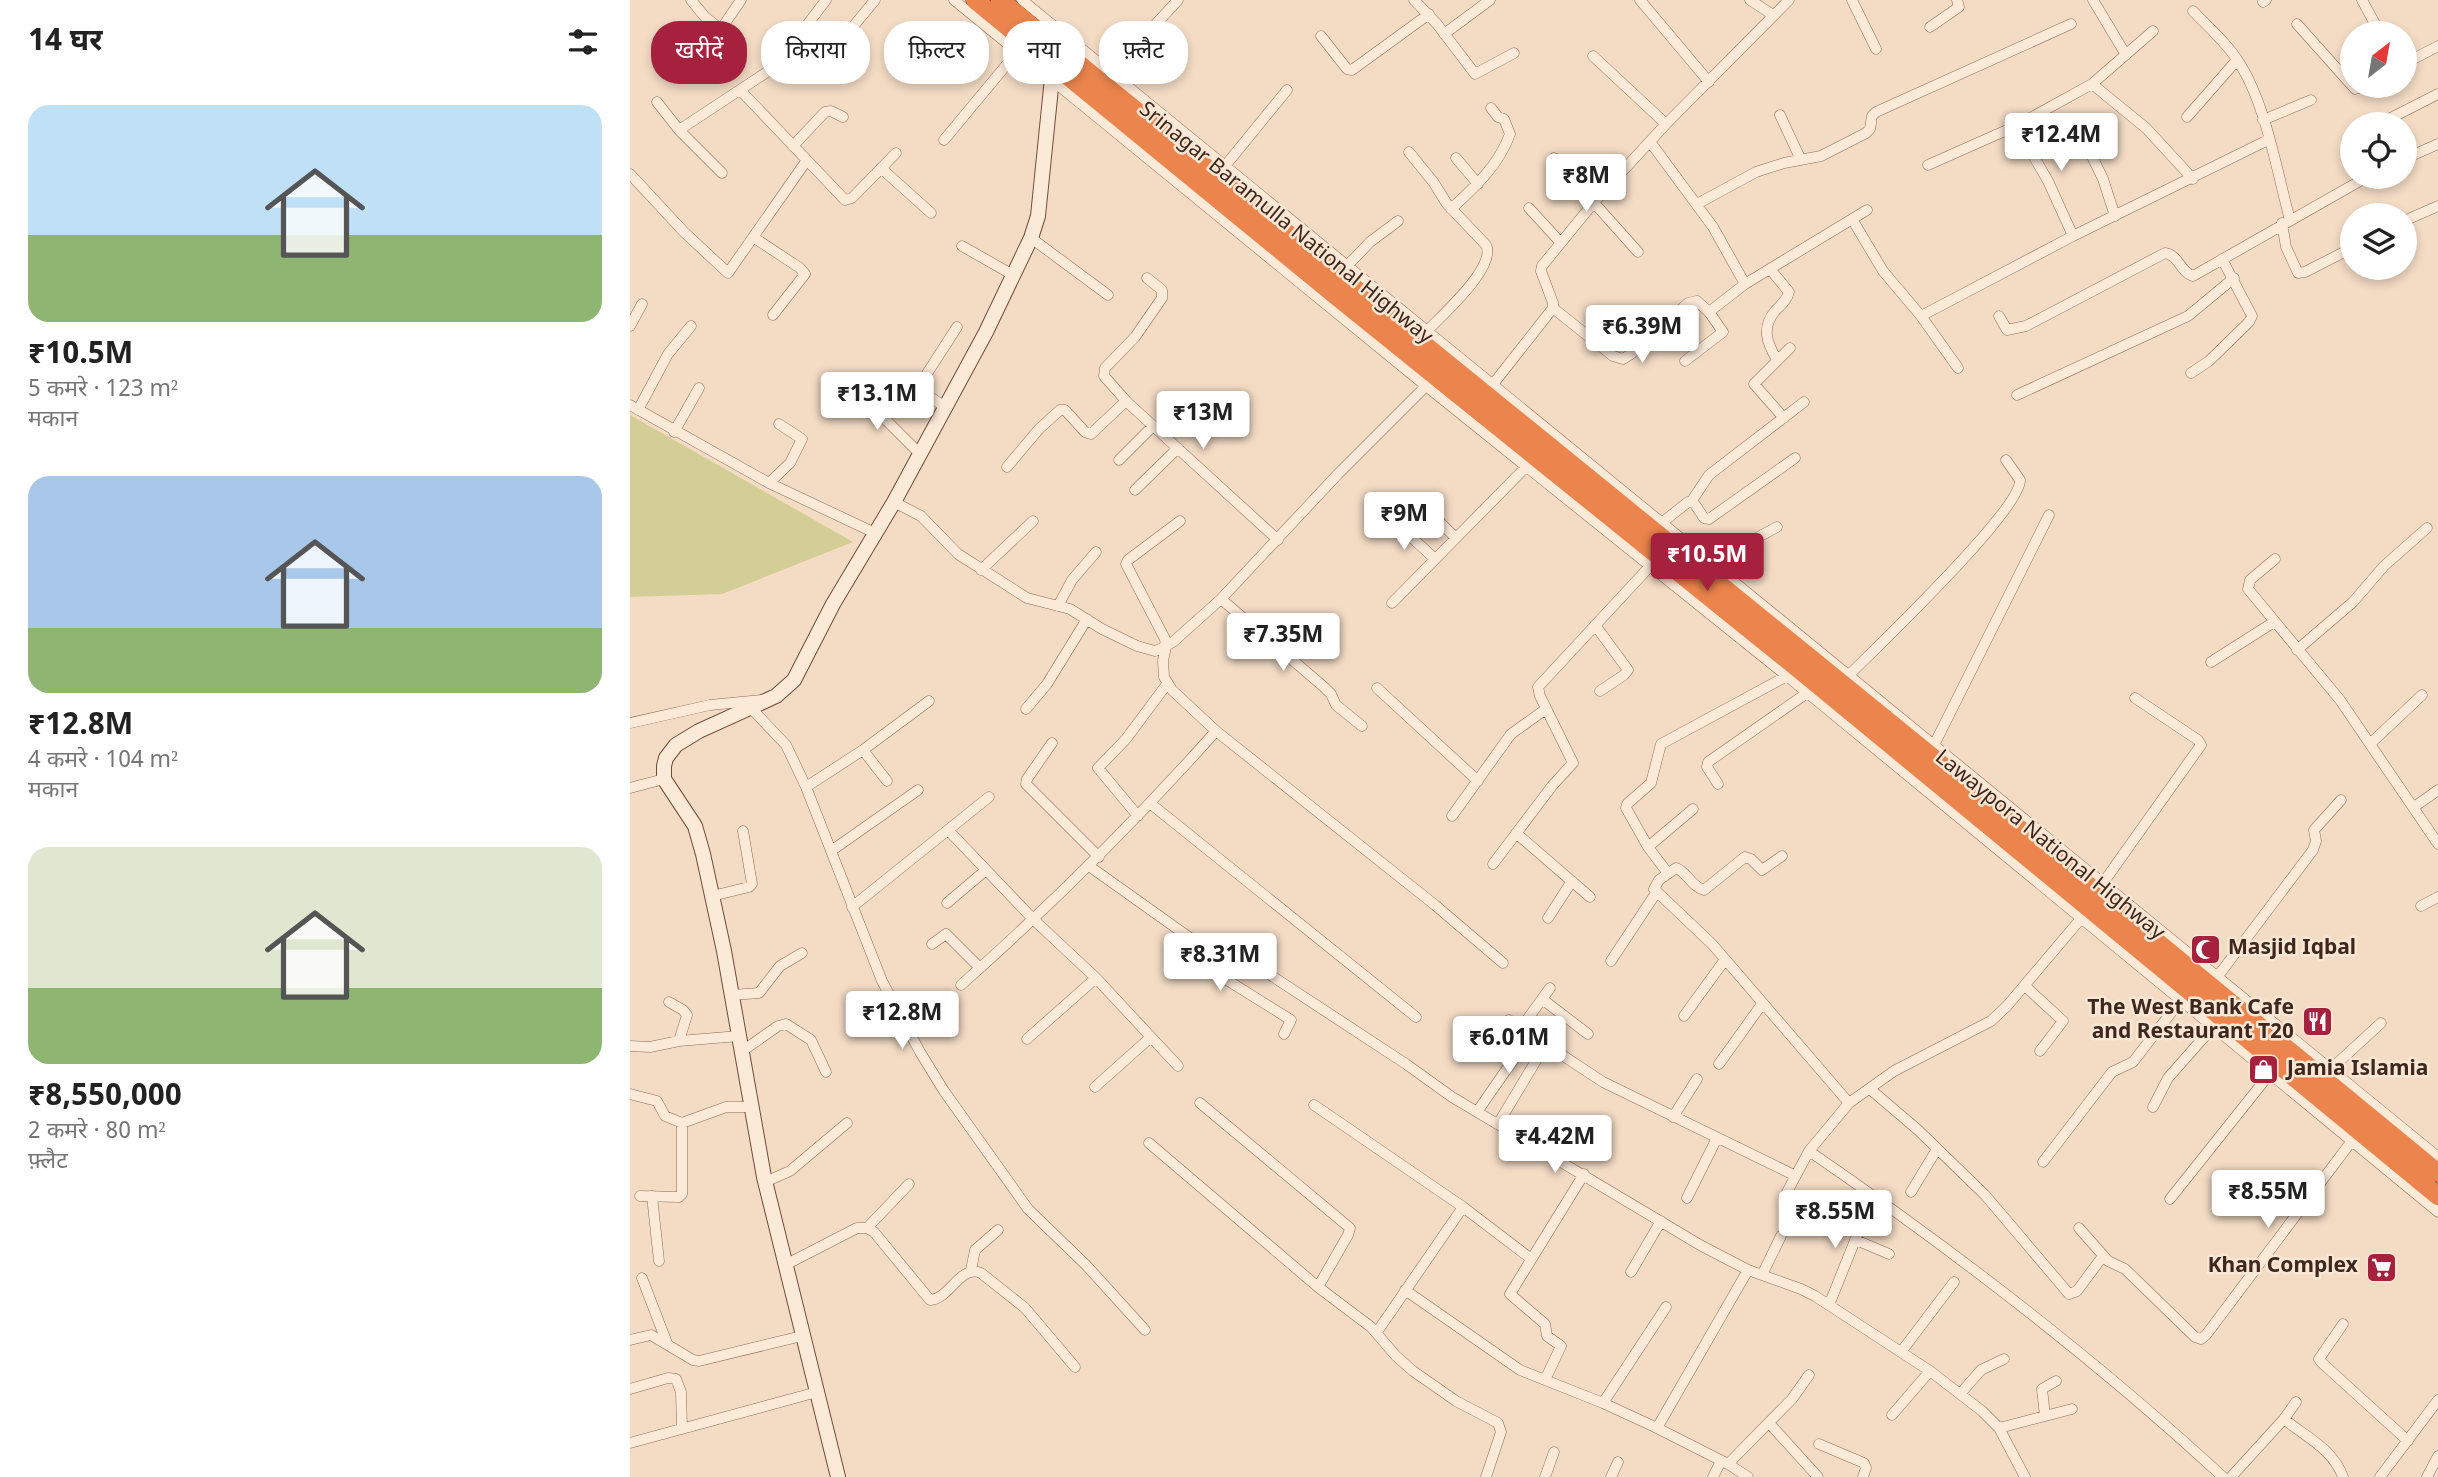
<!DOCTYPE html>
<html lang="hi">
<head>
<meta charset="utf-8">
<style>
	body { margin:0; font-family:Georgia,"Noto Sans Devanagari",serif; background:#f6f6f6; color:#222; height:100vh; display:flex; flex-direction:column; font-size:26px; white-space:nowrap }
	* { box-sizing:border-box; margin:0 }
	p { font-size:23px; color:#767676 }
	.icon { flex:none; width:38px; height:38px; fill:none; stroke:currentColor; stroke-width:2; stroke-linecap:round; stroke-linejoin:round }
	.map { position:relative; flex:1; overflow:hidden }
	.drawer { display:flex; flex-direction:column; background:#fff; width:630px }
	.drawer>* { flex:none }
	.top-card { position:absolute; left:21px; top:21px; width:665px; height:63px; display:flex; gap:14px }
	.needle { width:46px; rotate:31deg }
	.controls { position:absolute; left:1710px; top:21px; display:grid; gap:14px }
	.controls a { display:grid; place-items:center; width:77px; height:77px; border-radius:50%; background:#fff; box-shadow:0 4px 10px #0003; font-size:35px }
	.price { position:absolute; translate:-50% -60px; padding:0 16px; border-radius:7px; background:#fff; color:#222; font-size:23px; line-height:46px; filter:drop-shadow(0 2px 4px #0008) }
	.price::after { content:''; position:absolute; left:50%; top:42px; width:21px; height:16px; margin-left:-10px; background:inherit; clip-path:polygon(0 0,100% 0,50% 100%) }
	.price.on { background:#a6213e; color:#fff }
	ul { padding:0; list-style:none }
	li { display:grid; align-content:center; gap:14px; height:371px; padding:0 28px }
	li span { display:grid; place-items:center; height:217px; border-radius:21px; color:#555 }
	li>.icon { margin-inline-start:auto }
	span .icon { width:126px; height:126px; fill:#fffc; stroke-width:1 }
	li b { font-size:30px }
	h2 { display:flex; justify-content:space-between; align-items:center; height:84px; padding:0 28px; font-size:30px }
	.chip { padding:0 24px; border-radius:28px; background:#fff; box-shadow:0 4px 10px #0003; font-size:24px; line-height:63px }
	.chip.on { background:#a6213e; color:#fff }
	main { display:flex; flex:1; min-height:0 }
	.map>svg:first-child { display:block }
</style>
</head>
<body>
<main>
<section class="drawer">
<h2>14 घर<svg class="icon" aria-label="filters" viewBox="0 0 24 24"><path d="M4 7h16M4 17h16"/><circle cx="9" cy="7" r="2"/><circle cx="15" cy="17" r="2"/></svg></h2>
<ul>
<li><span style="background:linear-gradient(#bfe0f5 60%,#8fb573 0)"><svg class="icon" aria-label="home" viewBox="0 0 24 24"><path d="M3 11l9-7 9 7M6 9v11h12V9"/></svg></span><div><b>₹10.5M</b><p>5 कमरे · 123 m²</p><p>मकान</p></div></li>
<li><span style="background:linear-gradient(#a9c7e8 70%,#8fb573 0)"><svg class="icon" aria-label="home" viewBox="0 0 24 24"><path d="M3 11l9-7 9 7M6 9v11h12V9"/></svg></span><div><b>₹12.8M</b><p>4 कमरे · 104 m²</p><p>मकान</p></div></li>
<li><span style="background:linear-gradient(#dfe7d0 65%,#8fb573 0)"><svg class="icon" aria-label="home" viewBox="0 0 24 24"><path d="M3 11l9-7 9 7M6 9v11h12V9"/></svg></span><div><b>₹8,550,000</b><p>2 कमरे · 80 m²</p><p>फ़्लैट</p></div></li>
</ul>
</section>
<div class="map">
<svg width="1808" height="1477" viewBox="0 0 1808 1477">
	<rect width="100%" height="100%" fill="#f3dbc4"/>
	<!-- green -->
	<path fill="#d3cd96" d="M 0,415 L 223,542 L 92,594 L 0,597 Z"/>
	<g fill="none" stroke-linecap="round" stroke-linejoin="round">
		<defs>
			<path id="street" d="M 61,0 L 75,17 L 92,30
				M 324,0 L 796,386 L 1157,676 L 1808,1212
				M 392,0 L 1808,1157
				M 784,0 L 807,24 L 845,74 L 884,53
				M 1010,0 L 1079,82
				M 1120,0 L 1143,15
				M 1222,0 L 1246,49
				M 1463,0 L 1496,55
				M 1732,0 L 1750,33
				M 1633,2 L 1636,0
				M 1563,11 C 1579,28 1598,44 1610,64 C 1636,105 1647,172 1660,220
				M 1667,24 L 1725,89 L 1737,86
				M 1300,27 L 1329,7 L 1327,0
				M 814,34 L 860,0
				M 691,36 L 717,69 L 722,70 L 799,14
				M 963,56 L 1036,124
				M 72,57 L 111,0
				M 198,57 L 245,0
				M 1774,64 L 1808,46
				M 478,76 L 548,0
				M 1462,84 L 1516,128 L 1563,179
				M 111,91 L 215,200 L 222,198 L 266,153
				M 27,102 L 49,130 L 92,173
				M 1150,115 L 1171,160
				M 1557,117 L 1607,60
				M 1633,120 L 1681,100
				M 1749,124 L 1808,94
				M 1386,126 L 1418,181 L 1443,236
				M 49,130 L 137,72 L 155,54 L 196,0
				M 314,140 L 388,51
				M 1021,143 L 1083,227 L 1115,284
				M 163,146 L 195,112 L 201,111 L 213,117
				M 1458,148 L 1473,179 L 1485,216
				M 779,152 L 804,183 L 817,204 L 856,245 C 867,267 812,315 797,331
				M 826,158 L 848,184
				M 924,158 L 1008,252
				M 1774,159 L 1808,144
				M 1298,165 L 1386,126 L 1462,84 L 1523,31
				M 595,166 L 657,90
				M 251,168 L 301,213
				M 0,174 L 54,232 L 98,273 L 177,160
				M 1067,204 L 1126,172 L 1154,163 L 1191,156 L 1236,133 L 1240,129 L 1242,116 L 1246,112 L 1441,24
				M 899,208 L 931,243
				M 821,209 C 845,187 869,165 880,134 L 874,119 L 868,117 L 861,108
				M 1222,219 L 1253,271 L 1291,316 L 1328,368
				M 1774,221 L 1808,206
				M 1652,223 L 1656,247 L 1668,273 L 1675,272 L 1722,248
				M 123,237 L 170,268 L 175,274 L 143,315
				M 401,238 L 478,295
				M 332,246 L 383,275
				M 717,266 L 740,242 L 768,221
				M 1140,269 L 1159,292 C 1157,300 1151,305 1145,311 C 1131,328 1137,343 1147,360
				M 517,278 L 532,290 L 532,298 L 505,337 L 475,368 L 474,376 L 497,402 L 648,540
				M 923,308 L 983,356 L 993,359 L 1001,354 L 1058,303 L 1067,301 L 1079,312 L 1093,332 L 1055,361
				M 1079,312 L 1115,284 L 1237,210
				M 1291,316 L 1443,236 L 1638,140
				M 1369,316 L 1377,330 L 1396,326 L 1535,253 C 1549,255 1550,272 1563,276 L 1737,177
				M 0,326 L 12,304
				M 1561,373 L 1579,361 L 1619,322 L 1622,316 L 1592,259
				M 224,388 L 290,454
				M 860,388 L 923,308 L 923,303 L 911,271 L 912,266 L 965,201 L 1036,124 L 1159,0
				M 1387,395 L 1558,316 L 1604,278
				M 0,405 L 139,483 L 245,533
				M 315,407 L 290,390 L 289,386 L 327,327
				M 8,410 L 38,354 L 61,326
				M 1154,418 L 1124,384 L 1160,348
				M 44,432 L 69,388
				M 489,460 L 523,426
				M 377,467 L 409,429 L 430,410 L 435,410 L 455,432 L 461,434 L 496,401
				M 139,483 L 160,463 L 172,439 L 149,424
				M 505,490 L 548,448
				M 264,502 L 291,516 L 328,554 L 397,598 L 440,609 L 472,629 L 507,646 L 525,651 L 530,649 L 543,642 L 591,599 L 708,474 L 801,381
				M 789,502 L 826,538
				M 1061,502 L 1079,475 L 1174,402
				M 550,521 L 498,560 L 496,564 L 535,639 L 536,647 L 533,661 L 534,677 L 542,690 L 586,731 L 805,905 L 873,963
				M 765,522 L 805,559
				M 1029,525 L 1058,502 L 1064,503 L 1074,518 L 1079,519 L 1165,458
				M 1070,554 L 1090,542 L 1103,549 L 1106,549 L 1147,527
				M 1645,559 L 1620,580 L 1618,589 L 1710,700 L 1808,844
				M 351,570 L 403,521
				M 591,599 L 694,687 L 701,694 L 706,705 L 732,726
				M 762,603 L 896,467
				M 428,606 L 442,580 L 466,552
				M 965,625 L 998,670 L 994,675 L 970,691
				M 1667,650 L 1723,602 L 1754,566 L 1797,528
				M 1581,662 L 1644,622
				M 1219,675 C 1247,647 1391,510 1390,480 L 1376,460
				M 747,688 L 848,781
				M 121,708 L 156,745 L 176,787 L 252,981 L 290,1052 L 314,1091 L 398,1209 L 456,1265 L 515,1330
				M 396,709 L 417,684 L 457,619
				M 0,723 L 80,705 L 132,700
				M 422,743 L 397,779 L 396,784 L 469,857
				M 1741,743 L 1792,695
				M 1304,745 L 1419,515
				M 233,750 L 257,781
				M 1088,784 L 1077,767 L 1078,762 L 1177,693
				M 176,787 L 233,750 L 299,701
				M 0,788 L 34,779
				M 521,804 L 786,1017
				M 1784,807 L 1808,790
				M 508,816 L 468,768 L 496,739 L 537,684
				M 822,816 L 881,734 L 916,709
				M 318,830 L 404,920 L 466,978 L 548,1066
				M 886,833 L 960,897
				M 1018,847 L 1063,809
				M 201,851 L 288,790
				M 1152,856 L 1132,870 L 1121,859 L 1115,857 L 1074,890 C 1062,887 1057,872 1046,868 L 1029,880 L 1024,889 L 1082,944 L 1219,1103
				M 863,864 L 922,786 L 943,763 L 910,696 L 908,687 L 1023,563
				M 459,866 L 563,940 C 571,944 578,936 587,940 L 776,1064 L 822,1097 L 1070,1245 L 1118,1270 L 1171,1289 L 1185,1296 L 1300,1371 L 1352,1411 L 1369,1428 L 1395,1477
				M 1037,872 L 1018,847 L 996,808 L 997,804 L 1021,783 L 1031,744 L 1157,676
				M 1473,883 L 1571,745 L 1568,740 L 1505,698
				M 82,896 L 119,887 L 122,884 L 113,831
				M 317,903 L 356,870
				M 1791,906 L 1808,897
				M 222,907 L 359,797
				M 918,918 L 942,881
				M 566,941 L 573,958 L 581,970 L 661,1020 L 654,1034
				M 302,944 L 316,934 L 350,968
				M 981,961 L 1026,893
				M 1588,976 L 1683,850 L 1686,841 L 1684,830 L 1711,800
				M 331,985 C 421,905 506,821 586,731
				M 1395,986 L 1433,1021 L 1410,1051
				M 102,995 L 129,993 L 150,966 L 172,953
				M 912,999 L 958,1034
				M 39,1002 L 53,1010 L 57,1015 L 49,1041
				M 1054,1016 L 1094,961
				M 879,1020 L 973,1082 L 1164,1175
				M 891,1028 L 920,988
				M 397,1039 L 466,978
				M 0,1046 L 20,1047 L 49,1041 L 109,1036
				M 111,1052 L 148,1026 L 156,1024 L 181,1040 L 196,1072
				M 1089,1064 L 1132,1004
				M 1701,1069 L 1751,1023
				M 465,1087 L 521,1037
				M 1240,1089 L 1288,1130 L 1355,1195 L 1439,1294 L 1447,1291 L 1473,1256
				M 0,1094 L 27,1101 L 35,1116 L 52,1123 L 96,1107 L 120,1107
				M 570,1103 L 720,1228 L 718,1235 L 688,1287
				M 684,1105 L 833,1207 L 900,1258
				M 1523,1107 L 1538,1078 L 1583,1027
				M 847,1112 L 901,1034
				M 1043,1117 L 1067,1079
				M 868,1124 L 916,1044
				M 519,1143 L 688,1287 L 741,1327 L 766,1356 L 783,1371 L 826,1401 L 868,1423 L 871,1432 L 856,1477
				M 1179,1151 C 1326,1252 1462,1356 1593,1477
				M 1413,1162 L 1482,1072 L 1503,1062 L 1554,996
				M 135,1182 L 160,1171 L 217,1123
				M 1157,1192 L 1179,1151 L 1219,1103 L 1264,1071 L 1361,1021 L 1377,1006 L 1454,915
				M 1281,1192 L 1307,1149
				M 10,1196 L 49,1197 L 52,1194 L 52,1123
				M 22,1196 L 29,1261
				M 1057,1198 L 1087,1138
				M 1540,1199 L 1642,1071
				M 237,1228 L 279,1184
				M 1449,1228 L 1478,1261 L 1495,1269 L 1565,1337 L 1571,1339 L 1576,1335 L 1724,1138
				M 1226,1240 L 1259,1254
				M 155,1265 L 227,1228 L 237,1228 L 244,1232 L 300,1300 C 320,1299 330,1264 351,1273 L 395,1308 L 445,1367
				M 341,1270 L 345,1250 L 368,1230
				M 1001,1272 L 1031,1221
				M 1132,1275 L 1151,1236
				M 12,1278 L 37,1343
				M 775,1290 L 890,1370 L 973,1403 L 1027,1428 L 1098,1464 L 1118,1477
				M 1199,1305 L 1230,1228 L 1219,1218 L 1220,1207
				M 1713,1324 L 1689,1359 L 1691,1362 L 1778,1441
				M 747,1332 L 833,1207
				M 0,1340 L 21,1335 L 63,1360 L 69,1361 L 172,1336
				M 1271,1352 L 1324,1282
				M 915,1380 L 931,1346 L 917,1336 L 915,1324 L 880,1294 L 954,1174
				M 0,1389 L 38,1378 L 46,1379 L 51,1392 L 52,1429
				M 1330,1394 L 1351,1370 L 1374,1359
				M 973,1403 L 1036,1307
				M 1262,1415 L 1300,1371
				M 1415,1416 L 1412,1389 L 1426,1381
				M 1654,1419 C 1676,1437 1703,1449 1713,1477
				M 1139,1423 L 1188,1477
				M 1027,1428 L 1118,1270
				M 1369,1428 L 1442,1409
				M 0,1443 L 187,1392
				M 1189,1444 L 1234,1463 L 1236,1468 L 1233,1477
				M 1098,1464 L 1162,1399 L 1179,1375
				M 915,1477 L 924,1452
				M 981,1477 L 988,1462
				M 1083,1477 L 1091,1461
				M 1601,1477 L 1654,1419 L 1666,1402
				M 1750,1477 L 1808,1400
				M 1797,1477 L 1808,1456"/>
			<path id="secondary" d="M 208,1477 L 134,1177 L 94,951 L 73,854 L 65,826 L 34,779 L 34,766 L 36,758 L 46,745 L 69,731 L 146,696 L 164,680 L 203,604 L 264,502 L 356,332 L 401,238 L 408,216 L 422,78"/>
			<path id="highway" d="M 345,0 L 706,296 L 1166,667 L 1808,1196
				M 370,0 L 1295,751 L 1808,1173"/>
		</defs>
		<!-- street casing -->
		<use href="#street" stroke="#906a58" stroke-width="11"/>
		<!-- secondary casing -->
		<use href="#secondary" stroke="#724b3b" stroke-width="16"/>
		<!-- highway casing -->
		<use href="#highway" stroke="#5e392c" stroke-width="19"/>
		<!-- street -->
		<use href="#street" stroke="#fcead9" stroke-width="10"/>
		<!-- secondary -->
		<use href="#secondary" stroke="#fcead9" stroke-width="14"/>
		<!-- highway -->
		<use href="#highway" stroke="#eb844d" stroke-width="18"/>
	</g>
	<!-- icons -->
	<defs>
		<symbol id="mosque-square" viewBox="-11 -11 22 22"><rect x="-9" y="-9" width="18" height="18" rx="4" fill="#a6213e" stroke="#f9e7d5"/><path d="M3.5-4.9A6 6 0 1 0 3.5 4.9A5 5 0 1 1 3.5-4.9Z" fill="#fff"/></symbol>
		<symbol id="restaurant-square" viewBox="-11 -11 22 22"><rect x="-9" y="-9" width="18" height="18" rx="4" fill="#a6213e" stroke="#f9e7d5"/><path d="M-5-6h1v4h1v-4h1v4h1v-4h1v5L-1.5 .5V6h-2V.5L-5-1ZM5-6V6H3V1.5H1.5Q1.5-4 5-6Z" fill="#fff"/></symbol>
		<symbol id="shop-square" viewBox="-11 -11 22 22"><rect x="-9" y="-9" width="18" height="18" rx="4" fill="#a6213e" stroke="#f9e7d5"/><path d="M-5-2.5h2.3a2.7 3.5 0 0 1 5.4 0H5L5.5 6h-11ZM-1.5-2.5h3a1.5 2.3 0 0 0-3 0Z" fill="#fff"/></symbol>
		<symbol id="supermarket-square" viewBox="-11 -11 22 22"><rect x="-9" y="-9" width="18" height="18" rx="4" fill="#a6213e" stroke="#f9e7d5"/><path d="M-6-5.5h2.5l.6 2H6L4.5 2H-2.5L-4.4-4H-6ZM-1.5 3.2a1.3 1.3 0 1 0 .1 0ZM3 3.2a1.3 1.3 0 1 0 .1 0Z" fill="#fff"/></symbol>
	</defs>
	<g fill-rule="evenodd">
		<use href="#mosque-square" x="1558" y="932" width="35" height="35"/>
		<use href="#restaurant-square" x="1670" y="1004" width="35" height="35"/>
		<use href="#shop-square" x="1616" y="1052" width="35" height="35"/>
		<use href="#supermarket-square" x="1734" y="1250" width="35" height="35"/>
	</g>
	<g text-anchor="middle" dominant-baseline="central" stroke-width="5" stroke-linejoin="round" paint-order="stroke">
		<!-- street labels -->
		<g font-size="21" fill="#3f271e" stroke="#f9e7d5">
			<text transform="translate(655 224) rotate(39)">Srinagar Baramulla National Highway</text>
			<text transform="translate(1419 846) rotate(39)">Lawaypora National Highway</text>
		</g>
		<!-- poi labels -->
		<g font-size="21" font-weight="bold" fill="#3f271e" stroke="#f9e7d5" text-anchor="start">
			<text x="1598" y="949">Masjid Iqbal</text>
			<text x="1664" y="1009" text-anchor="end">The West Bank Cafe<tspan x="1664" dy="24">and Restaurant T20</tspan></text>
			<text x="1657" y="1070">Jamia Islamia</text>
			<text x="1728" y="1267" text-anchor="end">Khan Complex</text>
		</g>
	</g>
</svg>
<div class="controls">
<a><svg class="needle" viewBox="-14 -14 28 28"><path d="M0-13l5 13h-10z" fill="#e53935"/><path d="M0 13l5-13h-10z" fill="#767676"/></svg></a>
<a><svg class="icon" aria-label="locate" viewBox="0 0 24 24"><circle cx="12" cy="12" r="6"/><path d="M12 2v4M12 18v4M2 12h4M18 12h4"/></svg></a>
<a><svg class="icon" aria-label="layers" viewBox="0 0 24 24"><path d="M12 4l9 5-9 5-9-5zM3 14l9 5 9-5"/></svg></a>
</div>
<b class="price" style="left:1431px;top:173px">₹12.4M</b>
<b class="price" style="left:956px;top:214px">₹8M</b>
<b class="price" style="left:1012px;top:365px">₹6.39M</b>
<b class="price" style="left:247px;top:432px">₹13.1M</b>
<b class="price" style="left:573px;top:451px">₹13M</b>
<b class="price" style="left:774px;top:552px">₹9M</b>
<b class="price on" style="left:1077px;top:593px">₹10.5M</b>
<b class="price" style="left:653px;top:673px">₹7.35M</b>
<b class="price" style="left:590px;top:993px">₹8.31M</b>
<b class="price" style="left:272px;top:1051px">₹12.8M</b>
<b class="price" style="left:879px;top:1076px">₹6.01M</b>
<b class="price" style="left:925px;top:1175px">₹4.42M</b>
<b class="price" style="left:1638px;top:1230px">₹8.55M</b>
<b class="price" style="left:1205px;top:1250px">₹8.55M</b>
<div class="top-card">
<a class="chip on">खरीदें</a>
<a class="chip">किराया</a>
<a class="chip">फ़िल्टर</a>
<a class="chip">नया</a>
<a class="chip">फ़्लैट</a>
</div>
</div>
</main>
</body>
</html>
